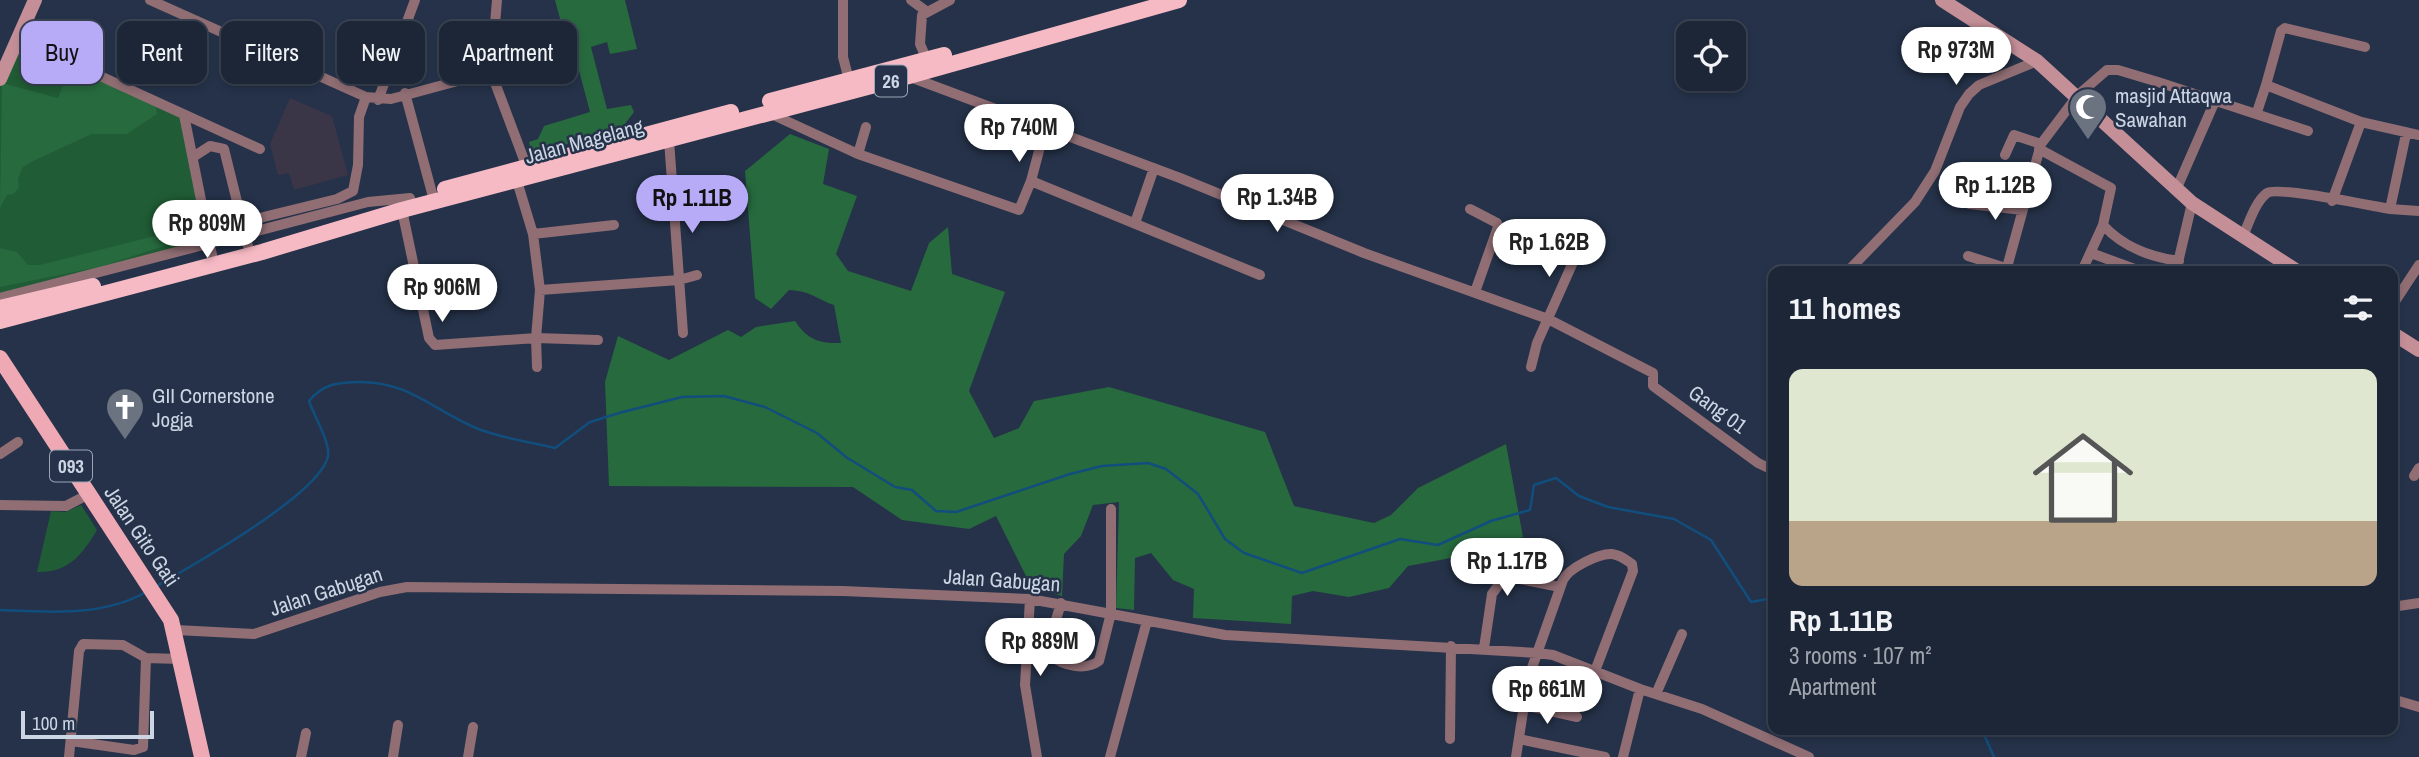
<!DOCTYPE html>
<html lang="en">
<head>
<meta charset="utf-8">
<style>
	body { margin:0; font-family:"Archivo Narrow",sans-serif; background:#293242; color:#f1f3f6; height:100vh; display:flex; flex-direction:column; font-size:26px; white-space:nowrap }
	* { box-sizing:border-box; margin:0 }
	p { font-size:23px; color:#a0a5ad }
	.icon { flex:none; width:38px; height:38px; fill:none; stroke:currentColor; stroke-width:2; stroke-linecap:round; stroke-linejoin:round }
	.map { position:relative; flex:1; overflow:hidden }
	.side { position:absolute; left:1768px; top:266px; width:630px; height:469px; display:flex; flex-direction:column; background:#1c2637; border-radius:14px; box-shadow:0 4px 10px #0003,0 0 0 2px #3a4352 }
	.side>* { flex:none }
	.hud { position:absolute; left:21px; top:21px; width:665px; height:63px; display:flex; gap:14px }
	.buttons { position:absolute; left:1676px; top:21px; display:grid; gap:14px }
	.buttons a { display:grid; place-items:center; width:70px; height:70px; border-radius:14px; background:#1c2637; box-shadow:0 4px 10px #0003,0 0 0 2px #3a4352; font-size:35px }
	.scale { position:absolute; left:21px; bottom:18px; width:133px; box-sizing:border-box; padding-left:7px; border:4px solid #ccd5e4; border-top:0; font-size:19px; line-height:24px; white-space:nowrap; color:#ccd5e4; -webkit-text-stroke:5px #253249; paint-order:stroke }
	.price { position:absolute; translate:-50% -60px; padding:0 16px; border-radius:24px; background:#fff; color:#222; font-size:23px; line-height:46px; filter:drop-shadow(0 2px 4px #0008) }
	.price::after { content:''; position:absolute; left:50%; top:42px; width:21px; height:16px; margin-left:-10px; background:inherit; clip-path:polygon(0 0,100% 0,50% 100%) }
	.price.active { background:#b7abf8; color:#111 }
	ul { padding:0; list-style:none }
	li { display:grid; align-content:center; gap:14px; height:371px; padding:0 21px }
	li+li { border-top:2px solid #3a4352 }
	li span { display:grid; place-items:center; height:217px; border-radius:14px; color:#555 }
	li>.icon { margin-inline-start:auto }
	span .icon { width:126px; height:126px; fill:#fffc; stroke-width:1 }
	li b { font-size:30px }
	h2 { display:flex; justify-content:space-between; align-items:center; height:84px; padding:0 21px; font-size:30px }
	.chip { padding:0 24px; border-radius:14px; background:#1c2637; box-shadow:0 4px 10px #0003,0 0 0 2px #3a4352; font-size:24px; line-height:63px }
	.chip.active { background:#b7abf8; color:#111 }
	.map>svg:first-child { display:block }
</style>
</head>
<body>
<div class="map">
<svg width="2419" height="757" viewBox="0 0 2419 757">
	<rect width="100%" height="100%" fill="#253249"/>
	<!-- commercial -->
	<path fill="#3b3647" d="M 290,98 L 332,116 L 348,175 L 294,190 L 289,173 L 278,175 L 270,144 Z"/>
	<!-- green -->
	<path fill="#205c35" d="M 17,38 L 184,115 L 210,243 L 0,298 L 0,78 Z
		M 81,505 L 97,530 C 82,555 68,573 37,572 L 51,511 L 65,512 Z"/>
	<!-- forest -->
	<path fill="#276a3e" d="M 555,0 L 625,0 L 637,49 L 610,54 L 607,42 L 591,47 L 607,109 L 631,105 L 634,112 L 621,129 L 532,154 L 529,142 L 538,139 L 544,126 L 590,112 L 572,44 L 567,45 Z
		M 71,64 L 155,102 L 157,114 L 127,134 L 92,134 L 33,161 L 23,167 L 18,179 L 19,188 L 13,194 L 7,195 L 0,208 L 2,83 L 58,98 Z
		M 790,134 L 829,149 L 823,184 L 857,196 L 836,254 L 848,271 L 911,291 L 929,243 L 948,227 L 952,274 L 1005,292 L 969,391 L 994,438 L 1019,428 L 1034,401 L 1109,387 L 1265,432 L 1294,506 L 1374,523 L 1391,515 L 1418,488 L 1506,444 L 1523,537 L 1467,555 L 1408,566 L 1389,588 L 1349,597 L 1313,591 L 1292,596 L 1291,624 L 1193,618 L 1194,589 L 1173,580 L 1151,553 L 1135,558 L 1134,610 L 1116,608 L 1119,502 L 1093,505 L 1081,536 L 1064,554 L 1062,596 L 1031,586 L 996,516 L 969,529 L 902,520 L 853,487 L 609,486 L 605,382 L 618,336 L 669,360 L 728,330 L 741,337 L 756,327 L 795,321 C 807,339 819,344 841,343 L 834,305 C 814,298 811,291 789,290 L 771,309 L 755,298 L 745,171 Z
		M 174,231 L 177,242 L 99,267 L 0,287 L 0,248 L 17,252 L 28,265 L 40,265 Z"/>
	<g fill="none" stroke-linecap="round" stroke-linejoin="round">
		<!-- stream -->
		<path stroke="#124e7d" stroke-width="2.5" d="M 155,587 C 191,566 321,494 328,456 C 330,441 314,416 309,401 C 323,384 336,383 357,382 C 409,381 431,409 476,428 C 500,438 530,442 555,448 L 590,422 L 619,413 L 682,397 L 724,396 L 765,407 L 817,433 L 846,457 L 895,487 L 912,490 L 936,511 L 956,512 L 1070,474 L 1102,466 L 1148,463 L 1166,469 L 1198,494 L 1225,539 L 1244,553 L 1302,573 L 1400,539 L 1438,545 L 1491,521 L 1530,510 L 1534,485 L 1556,478 L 1579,496 L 1608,507 L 1674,519 L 1711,540 L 1751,602 L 1773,598
			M 0,610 C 50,612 102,617 146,592
			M 1982,730 L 1994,757"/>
		<!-- minor -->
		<path stroke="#906e74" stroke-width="10" d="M 150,0 L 366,97 L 391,99 L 491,72
			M 497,0 L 491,72 L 526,165
			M 843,0 L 843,57 L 849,80
			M 911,0 L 926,11
			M 17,38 L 260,149
			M 927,60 L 920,44 L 922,15 L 950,0
			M 910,77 L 1180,178 L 1364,253 L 1548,319 L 1653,373 L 1653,386 L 1758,463 L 1773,470
			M 2266,85 L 2281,31 L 2285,28 L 2365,47
			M 405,93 L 432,193
			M 378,100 L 415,0
			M 2257,112 L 2266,85 L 2361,122 L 2419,135
			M 769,113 L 858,154 L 1019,210 L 1031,181 L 1045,128
			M 184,115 L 212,255
			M 669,140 L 683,333
			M 2039,149 L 2111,188 L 2103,225 C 2122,246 2150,257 2179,261
			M 858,154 L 866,127
			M 2005,155 L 2014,135 L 2041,144
			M 193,157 L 210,146 L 224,149 L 248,246
			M 517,181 L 533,234 L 540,290 L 679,280 L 697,275
			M 1031,181 L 1260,275
			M 2176,190 L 2215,101
			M 2332,201 L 2361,122
			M 1969,204 L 2023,210
			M 1470,209 L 1497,223 L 1498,227 L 1475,292
			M 2390,209 L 2419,211
			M 402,210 L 429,338 L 435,345 L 536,338 L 540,290
			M 243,222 L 337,199 L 353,191 L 358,165 L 359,117 L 366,97
			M 1135,223 L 1154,168
			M 533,234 L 614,225
			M 2243,236 C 2249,223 2255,202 2267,193 C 2277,186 2372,206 2390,209 L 2406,134
			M 2091,253 L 2140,271
			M 1968,256 L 2015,271
			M 1848,271 L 1915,202 L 1935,171 L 1960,107 L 1969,94 L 1979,85 L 2037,61
			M 2006,271 L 2041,144 L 2078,95 L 2107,70 L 2118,70 L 2158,82 L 2308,131
			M 2082,271 L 2103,225
			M 2176,271 L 2192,203
			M 0,298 L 368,202 L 410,198
			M 2392,306 L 2419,265
			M 537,367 L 536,338 L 598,340
			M 1531,367 L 1537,343 L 1578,251
			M 0,454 L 18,442
			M 2414,476 L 2419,468
			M 0,505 L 66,506 L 89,494
			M 1030,599 L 1025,685 L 1037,757
			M 1061,603 L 1048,647 L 1050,655 C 1063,666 1085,671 1099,661 L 1111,613 L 1111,509
			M 2392,607 L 2419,603
			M 176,630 L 254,634 L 380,592 L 407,587 L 843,591 L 1030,599 L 1225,635 L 1537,653 L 1553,655 L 1640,689 L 1702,709 L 1809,757
			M 1484,648 L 1492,594 L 1505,576 L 1560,587
			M 1656,694 L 1682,634
			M 2392,699 L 2419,707
			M 1524,705 L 1577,717
			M 1450,739 L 1451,646
			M 1519,739 L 1605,757
			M 71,741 L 134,750 L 143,747 L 146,658
			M 69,757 L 79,651 L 83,644 L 123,645 L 146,658 L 180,659
			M 301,757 L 306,733
			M 393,757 L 398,725
			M 468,757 L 473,727
			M 1110,757 L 1147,621
			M 1516,757 L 1528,679 L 1563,580 C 1569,568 1599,553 1612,554 C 1621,555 1626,560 1632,564 L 1633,571 L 1595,671
			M 1623,757 L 1640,689"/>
		<!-- secondary -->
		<path stroke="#c58f98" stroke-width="14" d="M 1942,0 L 2037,61 L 2192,203 L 2297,271
			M 0,79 L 35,0
			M 2392,333 L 2419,350"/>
		<!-- primary -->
		<path stroke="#eea9b5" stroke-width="16" d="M 0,358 L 171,620 L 202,757"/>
		<!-- trunk -->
		<path stroke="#f6bac4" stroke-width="16" d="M 770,101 L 944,55
			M 445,189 L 731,112
			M 0,308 L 93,286
			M 0,321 L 262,252 L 402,210 L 909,76 L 1179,0"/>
	</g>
	<!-- icons -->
	<defs>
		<symbol id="mosque-pin" viewBox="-11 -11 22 30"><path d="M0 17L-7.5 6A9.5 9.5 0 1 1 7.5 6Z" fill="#6b7280" stroke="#253249"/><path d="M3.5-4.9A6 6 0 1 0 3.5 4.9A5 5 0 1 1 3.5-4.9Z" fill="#fff"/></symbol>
		<symbol id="church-pin" viewBox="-11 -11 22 30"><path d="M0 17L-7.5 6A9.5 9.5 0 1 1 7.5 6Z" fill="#6b7280" stroke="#253249"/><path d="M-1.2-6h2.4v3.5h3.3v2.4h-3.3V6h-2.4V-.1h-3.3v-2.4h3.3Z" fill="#fff"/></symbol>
	</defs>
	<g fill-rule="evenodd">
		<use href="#mosque-pin" x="2066" y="85" width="44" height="60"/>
		<use href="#church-pin" x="103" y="385" width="44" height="60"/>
	</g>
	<g text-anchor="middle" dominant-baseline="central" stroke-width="5" stroke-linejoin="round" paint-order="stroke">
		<!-- shield labels -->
		<g fill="#253249" stroke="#9aa4b6" stroke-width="2">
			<rect x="875" y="65.5" width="32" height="31" rx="5"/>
			<rect x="50" y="450.5" width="42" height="31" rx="5"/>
		</g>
		<g font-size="19" font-weight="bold" fill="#ccd5e4">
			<text x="891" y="81">26</text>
			<text x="71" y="466">093</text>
		</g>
		<!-- poi labels -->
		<g font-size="21" fill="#ccd5e4" stroke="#253249" text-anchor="start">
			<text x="2115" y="95">masjid Attaqwa<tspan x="2115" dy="24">Sawahan</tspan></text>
			<text x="152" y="395">GII Cornerstone<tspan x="152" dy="24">Jogja</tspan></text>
		</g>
		<!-- street labels -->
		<g font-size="21" fill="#ccd5e4" stroke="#253249">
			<text transform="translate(584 141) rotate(-15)">Jalan Magelang</text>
			<text transform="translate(1718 409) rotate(36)">Gang 01</text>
			<text transform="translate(142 536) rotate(56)">Jalan Gito Gati</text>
			<text transform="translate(1002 580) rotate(4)">Jalan Gabugan</text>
			<text transform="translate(326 591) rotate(-18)">Jalan Gabugan</text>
		</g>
	</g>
</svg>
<div class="buttons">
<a><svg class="icon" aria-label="locate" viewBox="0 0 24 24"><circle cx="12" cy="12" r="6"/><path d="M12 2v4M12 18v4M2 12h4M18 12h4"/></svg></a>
</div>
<div class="scale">100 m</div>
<b class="price" style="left:1956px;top:87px">Rp 973M</b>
<b class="price" style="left:1019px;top:164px">Rp 740M</b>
<b class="price" style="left:1995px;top:222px">Rp 1.12B</b>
<b class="price" style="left:1277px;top:234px">Rp 1.34B</b>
<b class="price active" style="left:692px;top:235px">Rp 1.11B</b>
<b class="price" style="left:207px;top:260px">Rp 809M</b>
<b class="price" style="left:1549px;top:279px">Rp 1.62B</b>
<b class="price" style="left:442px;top:324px">Rp 906M</b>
<b class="price" style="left:1507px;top:598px">Rp 1.17B</b>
<b class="price" style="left:1040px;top:678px">Rp 889M</b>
<b class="price" style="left:1547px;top:726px">Rp 661M</b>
<div class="hud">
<a class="chip active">Buy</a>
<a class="chip">Rent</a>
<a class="chip">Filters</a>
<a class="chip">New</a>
<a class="chip">Apartment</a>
</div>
<section class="side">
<h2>11 homes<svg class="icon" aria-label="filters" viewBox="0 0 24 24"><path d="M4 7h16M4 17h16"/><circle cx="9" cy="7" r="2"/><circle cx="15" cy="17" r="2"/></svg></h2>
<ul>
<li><span style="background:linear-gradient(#dfe7d0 70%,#b9a48a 0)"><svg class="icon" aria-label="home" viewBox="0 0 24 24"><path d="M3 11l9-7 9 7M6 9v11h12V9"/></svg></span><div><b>Rp 1.11B</b><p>3 rooms · 107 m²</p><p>Apartment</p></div></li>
</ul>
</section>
</div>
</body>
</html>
